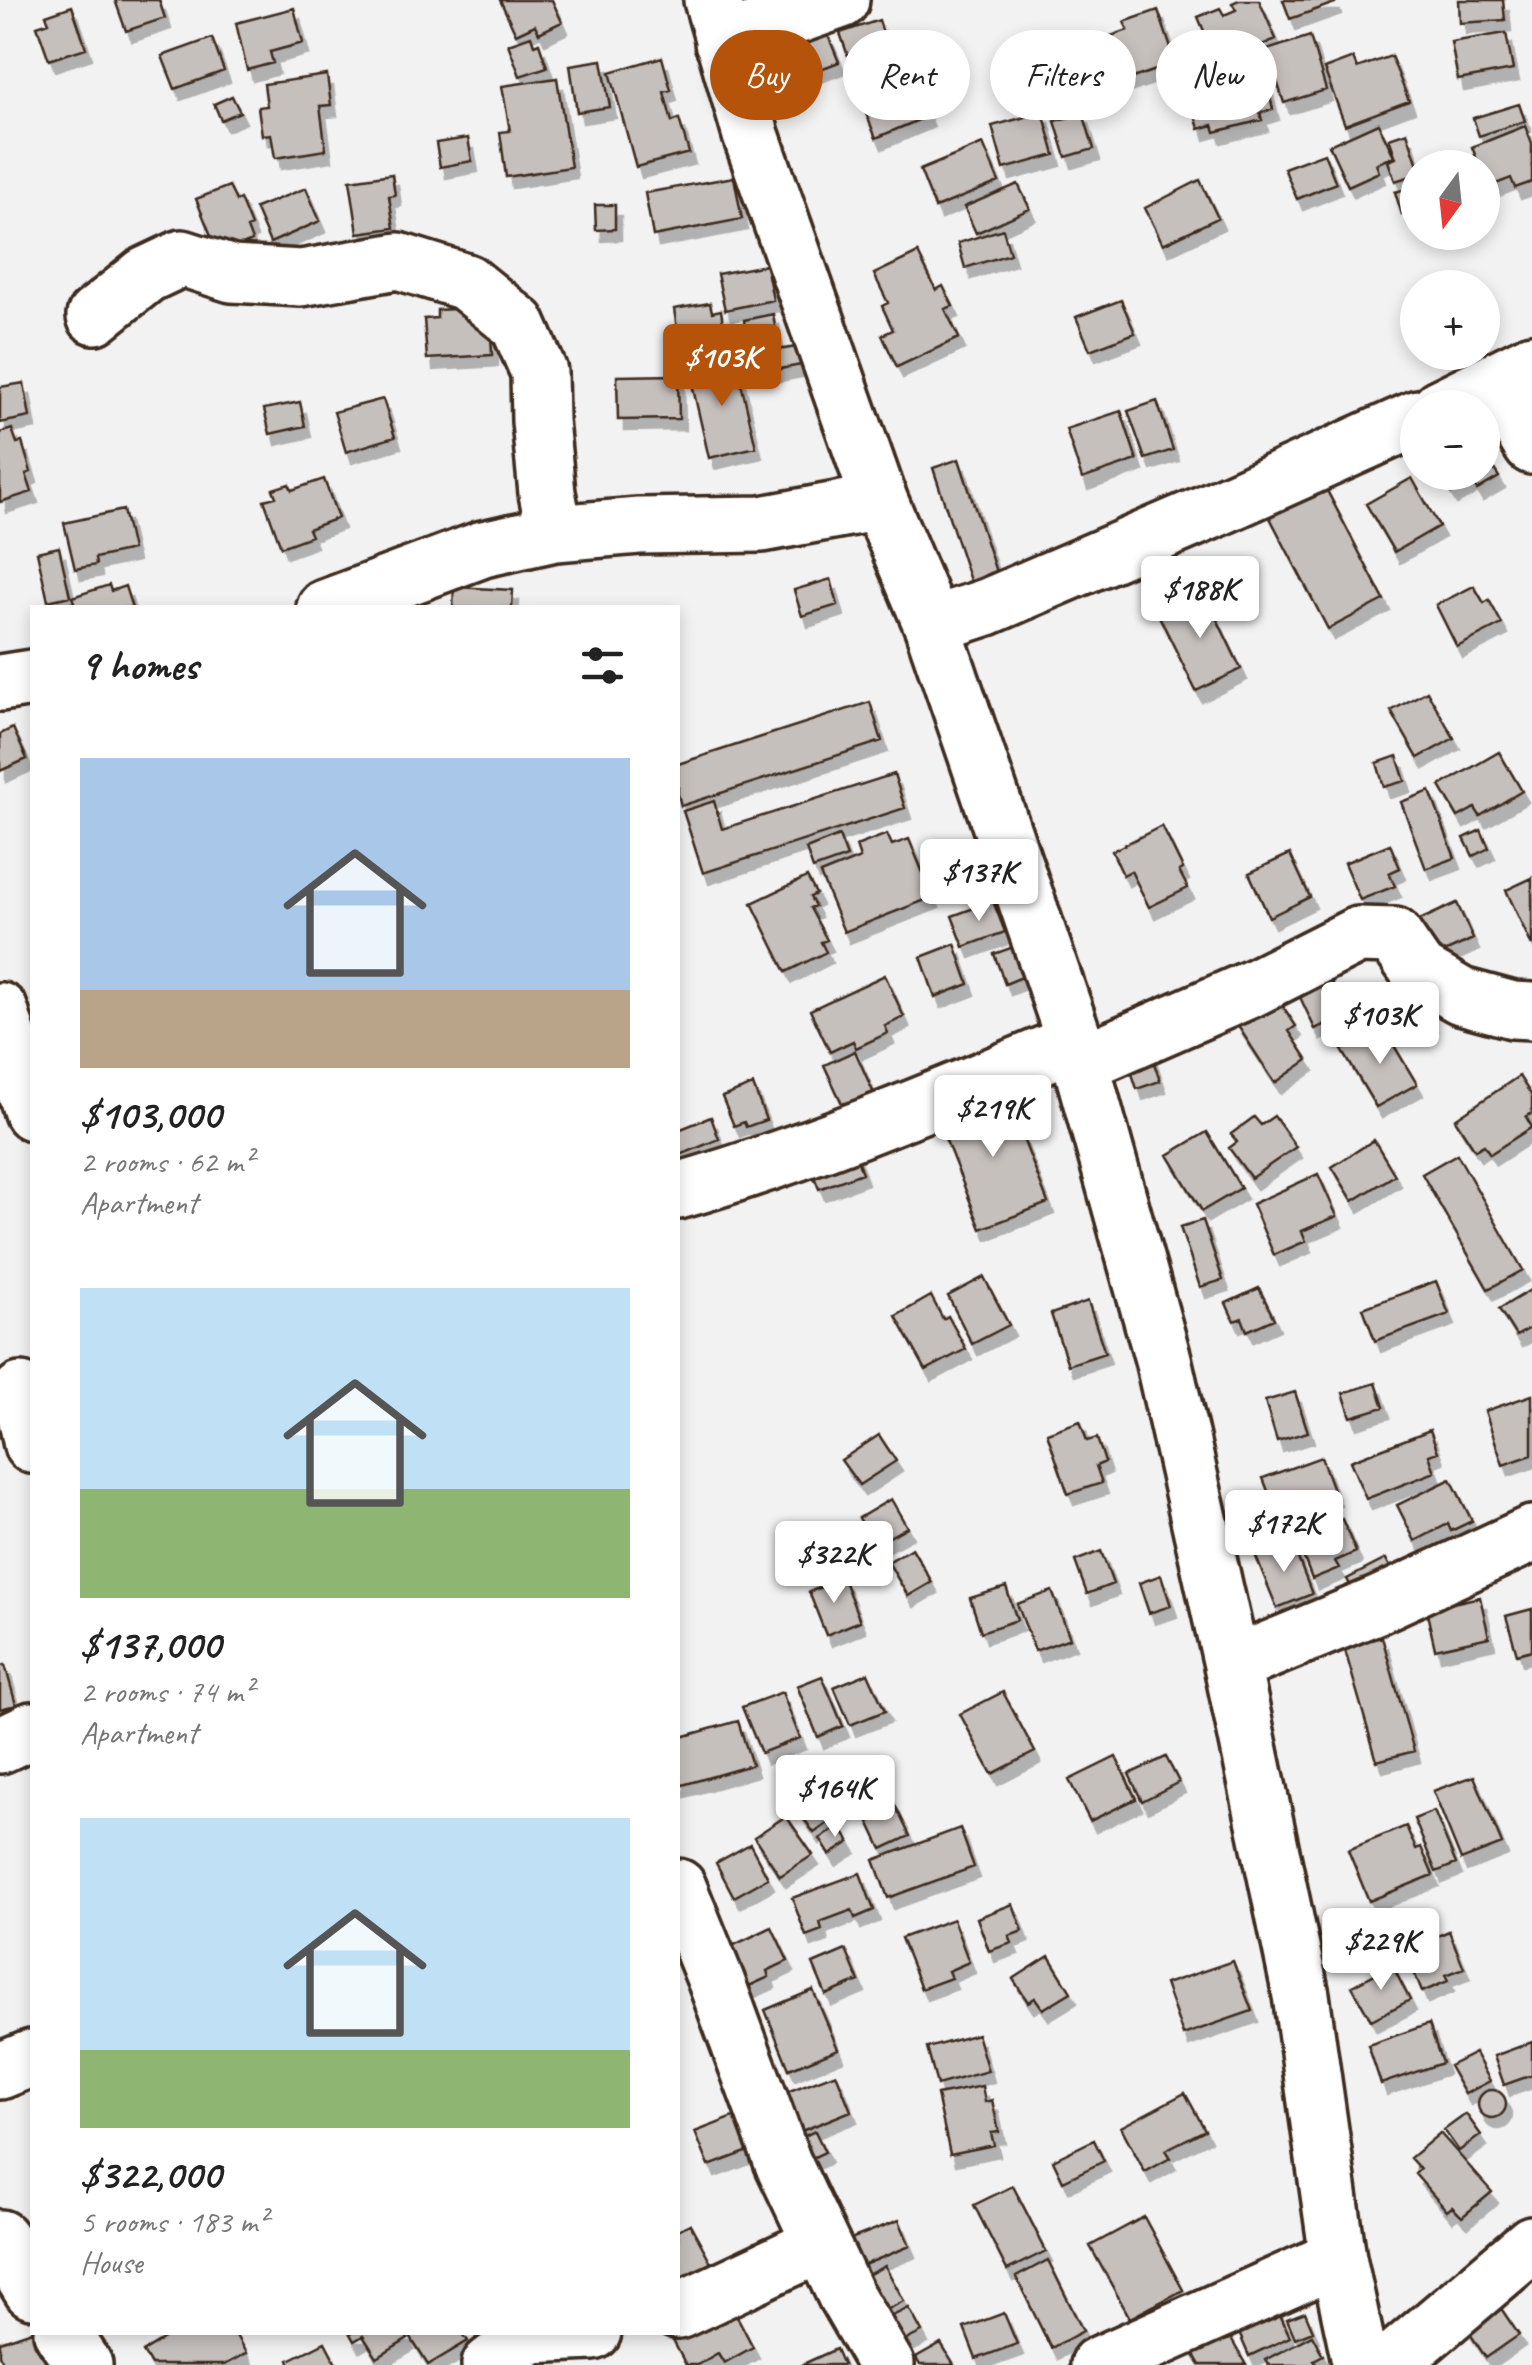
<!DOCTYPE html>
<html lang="en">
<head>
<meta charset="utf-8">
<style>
	body { margin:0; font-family:Caveat,sans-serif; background:#f6f6f6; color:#222; height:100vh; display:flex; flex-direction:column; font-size:38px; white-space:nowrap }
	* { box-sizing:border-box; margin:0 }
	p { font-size:32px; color:#767676 }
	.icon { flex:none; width:55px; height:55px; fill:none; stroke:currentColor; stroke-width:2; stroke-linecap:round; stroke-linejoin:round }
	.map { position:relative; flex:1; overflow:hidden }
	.side { position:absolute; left:30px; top:605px; width:650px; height:1730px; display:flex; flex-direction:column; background:#fff; border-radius:0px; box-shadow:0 5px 15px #0003 }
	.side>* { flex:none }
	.guide { position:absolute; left:710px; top:30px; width:670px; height:90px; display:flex; gap:20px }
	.needle { width:65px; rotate:195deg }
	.fabs { position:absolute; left:1400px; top:150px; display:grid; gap:20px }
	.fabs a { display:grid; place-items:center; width:100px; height:100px; border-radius:50%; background:#fff; box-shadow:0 5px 15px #0003; font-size:50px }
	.price { position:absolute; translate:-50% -85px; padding:0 22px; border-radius:10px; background:#fff; color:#222; font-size:32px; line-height:65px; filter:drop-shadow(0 2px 5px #0008) }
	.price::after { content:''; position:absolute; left:50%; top:60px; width:30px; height:22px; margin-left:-15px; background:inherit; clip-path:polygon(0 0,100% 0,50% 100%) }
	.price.on { background:#b45309; color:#fff }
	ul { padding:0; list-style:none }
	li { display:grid; align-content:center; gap:20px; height:530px; padding:0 50px }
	li span { display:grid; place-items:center; height:310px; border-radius:0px; color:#555 }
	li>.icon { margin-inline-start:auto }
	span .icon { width:180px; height:180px; fill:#fffc; stroke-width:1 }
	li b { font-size:42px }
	h2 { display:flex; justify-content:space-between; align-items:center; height:120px; padding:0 50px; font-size:42px }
	.chip { padding:0 35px; border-radius:45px; background:#fff; box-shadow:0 5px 15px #0003; font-size:35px; line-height:90px }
	.chip.on { background:#b45309; color:#fff }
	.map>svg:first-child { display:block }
</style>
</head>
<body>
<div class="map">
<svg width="1532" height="2365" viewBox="0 0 1532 2365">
	<defs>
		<filter id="shadow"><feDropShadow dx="6" dy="11" stdDeviation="0" flood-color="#0004"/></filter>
	</defs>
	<rect width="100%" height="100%" fill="#f3f2f2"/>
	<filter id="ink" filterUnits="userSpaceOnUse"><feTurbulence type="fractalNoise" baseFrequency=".01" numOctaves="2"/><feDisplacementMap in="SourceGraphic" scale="20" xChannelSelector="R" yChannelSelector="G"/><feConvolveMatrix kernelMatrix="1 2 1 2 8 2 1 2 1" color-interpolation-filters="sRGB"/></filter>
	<g filter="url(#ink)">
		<!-- building -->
		<path fill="#c6c0bd" stroke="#3b2a1e" stroke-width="2.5" filter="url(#shadow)" d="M 115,0 L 159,0 L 165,18 L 126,31 Z
			M 500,0 L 552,0 L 562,22 L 539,33 L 535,25 L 516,34 Z
			M 1239,0 L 1259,0 L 1276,39 L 1218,64 L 1198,17 L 1220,8 L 1224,15 L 1236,10 L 1232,3 Z
			M 1283,0 L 1334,0 L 1335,3 L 1290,19 Z
			M 1459,0 L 1503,0 L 1505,20 L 1460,23 Z
			M 72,6 L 86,48 L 49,60 L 37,26 L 49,22 L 46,15 Z
			M 294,8 L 303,43 L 270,52 L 273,63 L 247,70 L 236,23 Z
			M 1158,10 L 1176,63 L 1104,88 L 1088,44 L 1128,30 L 1124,22 Z
			M 879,20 L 888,49 L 850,62 L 840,33 Z
			M 827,33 L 839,62 L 797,78 L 786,49 Z
			M 1506,33 L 1513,70 L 1458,80 L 1451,42 Z
			M 531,36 L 534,45 L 539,43 L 547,67 L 520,76 L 508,44 Z
			M 1310,36 L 1326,90 L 1284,103 L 1267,50 Z
			M 212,38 L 224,71 L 175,89 L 162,56 Z
			M 1391,56 L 1409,101 L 1345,125 L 1324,69 L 1353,58 L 1357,68 Z
			M 662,57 L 671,90 L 664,92 L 672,122 L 679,119 L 689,153 L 636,167 L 610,72 Z
			M 602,60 L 610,107 L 577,112 L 570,65 Z
			M 1263,69 L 1273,109 L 1260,113 L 1262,120 L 1215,132 L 1213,125 L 1199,129 L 1188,89 Z
			M 327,75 L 331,105 L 320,106 L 326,150 L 275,158 L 271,134 L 262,135 L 258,107 L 267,106 L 264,84 Z
			M 557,78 L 571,167 L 506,177 L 500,132 L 510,131 L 502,86 Z
			M 914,83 L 928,116 L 876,138 L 862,104 Z
			M 232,96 L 240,112 L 221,120 L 214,104 Z
			M 1519,104 L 1525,121 L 1479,136 L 1473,118 Z
			M 1043,112 L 1055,155 L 1004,169 L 992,126 Z
			M 1083,113 L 1094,149 L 1066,157 L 1055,121 Z
			M 1378,123 L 1394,156 L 1376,164 L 1379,172 L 1348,186 L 1329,145 Z
			M 1525,126 L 1532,144 L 1532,182 L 1515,188 L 1511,178 L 1488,187 L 1482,168 L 1480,168 L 1472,147 Z
			M 1407,132 L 1419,168 L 1418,168 L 1418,174 L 1395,181 L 1388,161 L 1396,158 L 1389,138 Z
			M 468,138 L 472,161 L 440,167 L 436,143 Z
			M 983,144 L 999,182 L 935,208 L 920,170 Z
			M 1324,153 L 1336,183 L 1297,199 L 1284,168 Z
			M 392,174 L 395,195 L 389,196 L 394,228 L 358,233 L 350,180 Z
			M 734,177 L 742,219 L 653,236 L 645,193 Z
			M 1200,180 L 1218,218 L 1163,244 L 1145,208 Z
			M 1018,184 L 1030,209 L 976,233 L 964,207 Z
			M 229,186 L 236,201 L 240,199 L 251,226 L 247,228 L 252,241 L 219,255 L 196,199 Z
			M 1418,186 L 1418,210 L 1402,215 L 1395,192 Z
			M 306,188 L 320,221 L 270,243 L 255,208 Z
			M 595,205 L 615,205 L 615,229 L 596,230 Z
			M 1003,229 L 1010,254 L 965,268 L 958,243 Z
			M 918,253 L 936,290 L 943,286 L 953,306 L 945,309 L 959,338 L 897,367 L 882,335 L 893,330 L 882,306 L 888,303 L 874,274 Z
			M 766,265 L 773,300 L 725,310 L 717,274 Z
			M 1121,300 L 1135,333 L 1090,350 L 1076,317 Z
			M 710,303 L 712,312 L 721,310 L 725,337 L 716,338 L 718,350 L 681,355 L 674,309 Z
			M 473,308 L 490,315 L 492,355 L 427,359 L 424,319 L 437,318 L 437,310 Z
			M 773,314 L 778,344 L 748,349 L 744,320 Z
			M 809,345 L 812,363 L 769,371 L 765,352 Z
			M 736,361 L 756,447 L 709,458 L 689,371 Z
			M 678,375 L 679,419 L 618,420 L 617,376 Z
			M 24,383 L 30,417 L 0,423 L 0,387 Z
			M 383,399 L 395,437 L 346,452 L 334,412 Z
			M 1157,401 L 1173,450 L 1145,459 L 1128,411 Z
			M 300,402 L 305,426 L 270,434 L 264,409 Z
			M 1121,411 L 1137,460 L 1082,479 L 1066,429 Z
			M 12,429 L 17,443 L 22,442 L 31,472 L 26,474 L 32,492 L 0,502 L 0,433 Z
			M 1482,450 L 1499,477 L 1477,490 L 1472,481 L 1451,493 L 1439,472 L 1482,472 Z
			M 959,459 L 999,581 L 973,590 L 933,468 Z
			M 1412,478 L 1439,526 L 1394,552 L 1366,504 Z
			M 324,479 L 338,518 L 308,529 L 311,536 L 281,547 L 264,500 L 276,497 L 273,489 L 289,484 L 292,490 Z
			M 1323,483 L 1384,600 L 1328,629 L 1267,512 Z
			M 123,510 L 132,550 L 95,558 L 96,565 L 75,569 L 64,523 Z
			M 59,547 L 70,596 L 48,601 L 37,552 Z
			M 831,579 L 838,605 L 802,616 L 794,590 Z
			M 109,585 L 111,591 L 125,586 L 132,608 L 63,608 L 62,605 L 74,602 L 72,597 Z
			M 1474,586 L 1484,603 L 1489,600 L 1502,624 L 1457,647 L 1436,605 Z
			M 454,587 L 513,590 L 512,608 L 453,608 Z
			M 1204,592 L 1241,669 L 1196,691 L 1158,614 Z
			M 1427,691 L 1454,738 L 1418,758 L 1391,711 Z
			M 870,702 L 882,741 L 681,806 L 678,794 L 678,764 Z
			M 13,728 L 27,759 L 0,771 L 0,734 Z
			M 1499,752 L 1522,791 L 1480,816 L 1475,808 L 1458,817 L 1440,786 Z
			M 1397,756 L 1405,781 L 1384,787 L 1377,763 Z
			M 894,774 L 905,808 L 703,873 L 683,811 L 714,801 L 722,829 Z
			M 1430,791 L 1455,858 L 1426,869 L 1401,802 Z
			M 1162,826 L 1183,869 L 1179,871 L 1188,888 L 1149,907 L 1131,871 L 1123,875 L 1112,851 Z
			M 1481,830 L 1489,848 L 1473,856 L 1464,838 Z
			M 887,834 L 892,845 L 909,839 L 933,897 L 844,932 L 820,874 L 860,858 L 856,846 Z
			M 839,836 L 847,857 L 813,869 L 806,849 Z
			M 1390,844 L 1400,868 L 1389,873 L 1395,886 L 1360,900 L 1344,863 Z
			M 1290,854 L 1310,897 L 1269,917 L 1249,873 Z
			M 807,877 L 816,894 L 810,897 L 815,906 L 810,908 L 827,940 L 821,942 L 826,952 L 786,972 L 752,903 Z
			M 1532,878 L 1532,946 L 1506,890 Z
			M 993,901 L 1005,932 L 964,947 L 952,916 Z
			M 1457,903 L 1473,939 L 1429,959 L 1413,923 Z
			M 955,944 L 969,984 L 935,997 L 921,957 Z
			M 1016,946 L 1027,975 L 1005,984 L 994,954 Z
			M 885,975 L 904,1017 L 885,1026 L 888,1033 L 856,1048 L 853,1041 L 830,1052 L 810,1010 Z
			M 1331,981 L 1346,1015 L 1315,1029 L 1299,995 Z
			M 1276,996 L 1296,1026 L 1289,1031 L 1308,1060 L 1275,1083 L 1236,1023 Z
			M 1383,1027 L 1417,1084 L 1376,1107 L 1342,1050 Z
			M 855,1051 L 875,1096 L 845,1110 L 824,1065 Z
			M 1150,1051 L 1160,1081 L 1137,1089 L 1127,1058 Z
			M 1519,1076 L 1532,1096 L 1532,1113 L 1526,1117 L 1532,1127 L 1490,1154 L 1484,1145 L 1475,1150 L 1455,1119 Z
			M 753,1085 L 766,1120 L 746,1127 L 744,1122 L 734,1126 L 722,1097 Z
			M 1005,1092 L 1048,1203 L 981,1229 L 937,1118 Z
			M 1274,1116 L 1296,1147 L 1251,1178 L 1229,1148 L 1237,1142 L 1231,1134 L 1254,1117 L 1261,1125 Z
			M 711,1117 L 719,1139 L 678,1156 L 678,1130 Z
			M 1207,1132 L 1241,1188 L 1202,1211 L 1168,1155 Z
			M 1374,1140 L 1395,1175 L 1353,1201 L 1332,1167 Z
			M 853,1148 L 862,1173 L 819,1189 L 809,1164 Z
			M 1457,1154 L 1523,1270 L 1488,1289 L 1422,1174 Z
			M 1318,1174 L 1337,1216 L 1302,1231 L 1306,1241 L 1274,1255 L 1252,1204 Z
			M 1203,1220 L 1223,1280 L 1200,1287 L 1180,1227 Z
			M 984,1277 L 1009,1325 L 972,1344 L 948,1296 Z
			M 1436,1281 L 1449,1314 L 1375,1341 L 1363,1308 Z
			M 1259,1288 L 1274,1319 L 1247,1331 L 1242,1318 L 1234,1321 L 1226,1303 Z
			M 1532,1289 L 1532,1327 L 1516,1336 L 1499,1309 Z
			M 931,1296 L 943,1319 L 948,1316 L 966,1349 L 926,1370 L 896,1316 Z
			M 1088,1301 L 1105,1353 L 1068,1365 L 1051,1314 Z
			M 1376,1383 L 1384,1407 L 1351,1417 L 1343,1393 Z
			M 1295,1392 L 1308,1432 L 1277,1441 L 1265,1401 Z
			M 1532,1395 L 1532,1455 L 1503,1465 L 1485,1411 Z
			M 1080,1421 L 1087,1441 L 1097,1438 L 1105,1462 L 1096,1466 L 1102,1483 L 1068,1494 L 1047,1433 Z
			M 1430,1430 L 1438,1452 L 1429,1455 L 1435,1472 L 1366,1499 L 1350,1461 Z
			M 879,1435 L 896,1461 L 859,1485 L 841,1460 Z
			M 1321,1457 L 1335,1495 L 1277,1515 L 1263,1478 Z
			M 1451,1479 L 1472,1521 L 1451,1531 L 1448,1524 L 1415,1541 L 1397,1505 Z
			M 891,1499 L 907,1527 L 875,1545 L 859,1518 Z
			M 1342,1519 L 1356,1552 L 1335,1561 L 1339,1568 L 1312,1579 L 1296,1538 Z
			M 1292,1543 L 1312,1594 L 1277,1608 L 1256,1557 Z
			M 912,1548 L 932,1582 L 908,1596 L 888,1562 Z
			M 1101,1551 L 1113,1584 L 1087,1594 L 1075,1561 Z
			M 1386,1559 L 1396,1579 L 1357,1598 L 1347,1579 Z
			M 1161,1575 L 1171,1606 L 1149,1613 L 1139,1583 Z
			M 843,1578 L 860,1621 L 826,1635 L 809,1592 Z
			M 1006,1587 L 1017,1620 L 981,1632 L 970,1598 Z
			M 1052,1591 L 1070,1638 L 1035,1651 L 1017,1604 Z
			M 1480,1597 L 1489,1637 L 1435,1649 L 1426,1609 Z
			M 1532,1609 L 1532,1650 L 1517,1654 L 1506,1616 Z
			M 1382,1637 L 1414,1751 L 1377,1761 L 1344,1647 Z
			M 5,1665 L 16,1705 L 0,1709 L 0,1666 Z
			M 868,1673 L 885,1711 L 850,1725 L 834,1687 Z
			M 822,1676 L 843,1726 L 818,1737 L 797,1686 Z
			M 782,1692 L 800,1738 L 761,1753 L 742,1707 Z
			M 1003,1692 L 1035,1752 L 992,1774 L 960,1714 Z
			M 738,1721 L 752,1765 L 679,1786 L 678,1738 Z
			M 1116,1757 L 1136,1799 L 1090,1821 L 1069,1780 Z
			M 1166,1757 L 1179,1782 L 1142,1801 L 1129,1774 Z
			M 811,1758 L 828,1784 L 818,1791 L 837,1817 L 814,1833 L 777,1780 Z
			M 1474,1776 L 1502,1844 L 1461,1860 L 1433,1791 Z
			M 892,1799 L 910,1836 L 882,1849 L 864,1811 Z
			M 1434,1811 L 1456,1864 L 1436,1872 L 1414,1819 Z
			M 786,1816 L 813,1855 L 780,1876 L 754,1837 Z
			M 840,1826 L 850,1842 L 830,1855 L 820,1839 Z
			M 1406,1826 L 1416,1849 L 1421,1847 L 1433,1875 L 1369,1901 L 1348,1850 Z
			M 960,1828 L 974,1867 L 888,1898 L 874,1860 Z
			M 750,1844 L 768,1878 L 734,1897 L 716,1863 Z
			M 860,1873 L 874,1910 L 855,1918 L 852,1910 L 820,1922 L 822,1930 L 806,1936 L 792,1898 Z
			M 1013,1904 L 1023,1931 L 1009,1936 L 1012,1943 L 989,1951 L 977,1918 Z
			M 953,1919 L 969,1962 L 948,1971 L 951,1978 L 921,1989 L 901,1938 Z
			M 772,1927 L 788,1961 L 767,1971 L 769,1977 L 738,1991 L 719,1952 Z
			M 1449,1931 L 1464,1968 L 1446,1975 L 1448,1981 L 1422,1992 L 1405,1950 Z
			M 846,1950 L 859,1981 L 826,1995 L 813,1964 Z
			M 1049,1956 L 1071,1992 L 1043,2009 L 1035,1998 L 1028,2002 L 1013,1979 Z
			M 1233,1961 L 1252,2011 L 1183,2035 L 1165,1984 Z
			M 1392,1965 L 1410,2000 L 1371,2020 L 1352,1986 Z
			M 813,1990 L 838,2049 L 789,2069 L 765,2010 Z
			M 1429,2024 L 1442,2063 L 1381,2084 L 1368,2045 Z
			M 977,2034 L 988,2071 L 937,2085 L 927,2048 Z
			M 1532,2042 L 1532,2075 L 1504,2085 L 1494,2056 Z
			M 1475,2053 L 1490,2081 L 1465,2094 L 1449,2066 Z
			M 836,2073 L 851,2111 L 799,2132 L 784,2093 Z
			M 982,2086 L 985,2102 L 992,2100 L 999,2132 L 991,2133 L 994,2145 L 950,2154 L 937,2095 Z
			M1478 2104a14 14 0 1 1 28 0a14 14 0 1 1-28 0Z
			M 1185,2093 L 1205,2130 L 1165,2150 L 1170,2158 L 1145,2172 L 1121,2127 Z
			M 744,2113 L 757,2148 L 709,2166 L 695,2132 Z
			M 1466,2114 L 1481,2135 L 1459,2151 L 1444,2130 Z
			M 815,2131 L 825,2152 L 808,2160 L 798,2139 Z
			M 1440,2133 L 1492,2192 L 1462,2217 L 1452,2207 L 1447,2211 L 1415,2174 L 1420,2169 L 1410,2158 Z
			M 1094,2140 L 1104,2161 L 1063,2181 L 1053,2160 Z
			M 1013,2186 L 1046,2251 L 1007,2270 L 974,2205 Z
			M 1144,2217 L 1183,2290 L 1130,2318 L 1090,2246 Z
			M 899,2220 L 910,2246 L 859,2267 L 848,2240 Z
			M 690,2224 L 719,2277 L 678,2299 L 678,2230 Z
			M 1048,2260 L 1083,2331 L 1051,2348 L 1016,2277 Z
			M 885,2266 L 904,2301 L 874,2316 L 856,2281 Z
			M 1494,2298 L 1519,2335 L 1486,2358 L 1461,2320 Z
			M 729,2301 L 753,2347 L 724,2363 L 718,2353 L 697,2365 L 686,2365 L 669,2333 Z
			M 1274,2301 L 1290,2337 L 1249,2356 L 1233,2319 Z
			M 909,2308 L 922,2332 L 888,2349 L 876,2324 Z
			M 1305,2312 L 1313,2331 L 1295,2338 L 1287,2319 Z
			M 1004,2313 L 1017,2344 L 976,2359 L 964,2328 Z
			M 1223,2325 L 1246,2365 L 1200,2365 L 1188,2345 Z
			M 32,2331 L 42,2332 L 52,2365 L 4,2365 L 0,2355 L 0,2342 Z
			M 176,2332 L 234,2332 L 246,2353 L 224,2365 L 151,2365 L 143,2352 Z
			M 349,2332 L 404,2332 L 408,2339 L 377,2358 L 363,2336 L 354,2341 Z
			M 407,2332 L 462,2332 L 468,2341 L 428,2365 Z
			M 1312,2335 L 1323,2355 L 1314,2360 L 1317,2365 L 1268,2365 L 1265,2360 Z
			M 325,2342 L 337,2365 L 291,2365 L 289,2360 Z
			M 941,2344 L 954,2365 L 920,2365 L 916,2358 Z
			M 836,2349 L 843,2365 L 801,2365 Z"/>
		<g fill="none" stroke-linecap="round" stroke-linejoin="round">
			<defs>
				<path id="minor" d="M 712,0 L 751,135 L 880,502 L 932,625 L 1075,1042 L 1163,1359 L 1232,1665 L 1301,1995 L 1338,2258 L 1361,2365
					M 723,42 L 841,0
					M 95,316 L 146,275 L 182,258 L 232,274 L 301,278 L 398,261 L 466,282 L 518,324 L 539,372 L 540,421 L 547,493 L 555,533
					M 1494,382 L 1532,446
					M 1439,408 L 1532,362
					M 325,608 L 483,549 L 555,533 L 639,526 L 762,524 L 880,502
					M 932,625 L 987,607 L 1206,513 L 1418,418
					M 0,683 L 32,678
					M 0,1011 L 32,1112
					M 1081,1063 L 1253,988 L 1358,935 L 1394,936 L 1418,971 L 1461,996 L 1513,1010 L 1532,1011
					M 678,1191 C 814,1152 944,1096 1075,1042
					M 21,1391 L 32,1445
					M 1232,1665 L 1380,1604 L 1532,1534
					M 0,1745 L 32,1730
					M 678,1887 L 716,1981 L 783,2163 L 846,2296 L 886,2365
					M 0,2071 L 32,2058
					M 0,2238 L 32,2290
					M 678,2311 L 821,2244
					M 62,2332 L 84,2365
					M 490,2365 L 530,2335 L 593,2332
					M 1098,2365 L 1338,2258
					M 1389,2365 L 1532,2244"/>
			</defs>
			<!-- minor casing -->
			<use href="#minor" stroke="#3b2a1e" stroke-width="62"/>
			<!-- minor -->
			<use href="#minor" stroke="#fff" stroke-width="55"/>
		</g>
	</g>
</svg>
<div class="fabs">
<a><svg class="needle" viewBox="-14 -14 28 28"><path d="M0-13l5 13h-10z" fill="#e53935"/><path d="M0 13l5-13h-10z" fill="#767676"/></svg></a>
<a>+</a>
<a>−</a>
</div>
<b class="price on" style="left:722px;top:409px">$103K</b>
<b class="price" style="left:1200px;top:641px">$188K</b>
<b class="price" style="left:979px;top:924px">$137K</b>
<b class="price" style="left:1380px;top:1067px">$103K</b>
<b class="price" style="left:993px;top:1160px">$219K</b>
<b class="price" style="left:1284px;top:1575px">$172K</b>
<b class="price" style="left:834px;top:1606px">$322K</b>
<b class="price" style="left:835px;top:1840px">$164K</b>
<b class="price" style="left:1381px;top:1993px">$229K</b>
<div class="guide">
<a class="chip on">Buy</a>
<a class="chip">Rent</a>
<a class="chip">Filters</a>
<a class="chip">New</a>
</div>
<section class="side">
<h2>9 homes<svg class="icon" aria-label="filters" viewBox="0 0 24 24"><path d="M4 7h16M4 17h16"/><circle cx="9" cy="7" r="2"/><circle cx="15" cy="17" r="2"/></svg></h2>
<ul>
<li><span style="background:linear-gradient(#a9c7e8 75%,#b9a48a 0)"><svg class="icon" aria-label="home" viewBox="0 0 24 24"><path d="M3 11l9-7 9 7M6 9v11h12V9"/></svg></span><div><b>$103,000</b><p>2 rooms · 62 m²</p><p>Apartment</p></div></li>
<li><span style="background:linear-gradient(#bfe0f5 65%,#8fb573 0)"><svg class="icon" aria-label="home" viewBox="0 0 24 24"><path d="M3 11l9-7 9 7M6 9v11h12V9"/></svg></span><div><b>$137,000</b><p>2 rooms · 74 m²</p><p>Apartment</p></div></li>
<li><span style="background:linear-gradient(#bfe0f5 75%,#8fb573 0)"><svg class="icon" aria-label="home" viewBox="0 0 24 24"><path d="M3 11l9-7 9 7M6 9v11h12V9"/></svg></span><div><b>$322,000</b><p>5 rooms · 183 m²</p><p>House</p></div></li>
</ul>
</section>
</div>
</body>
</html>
